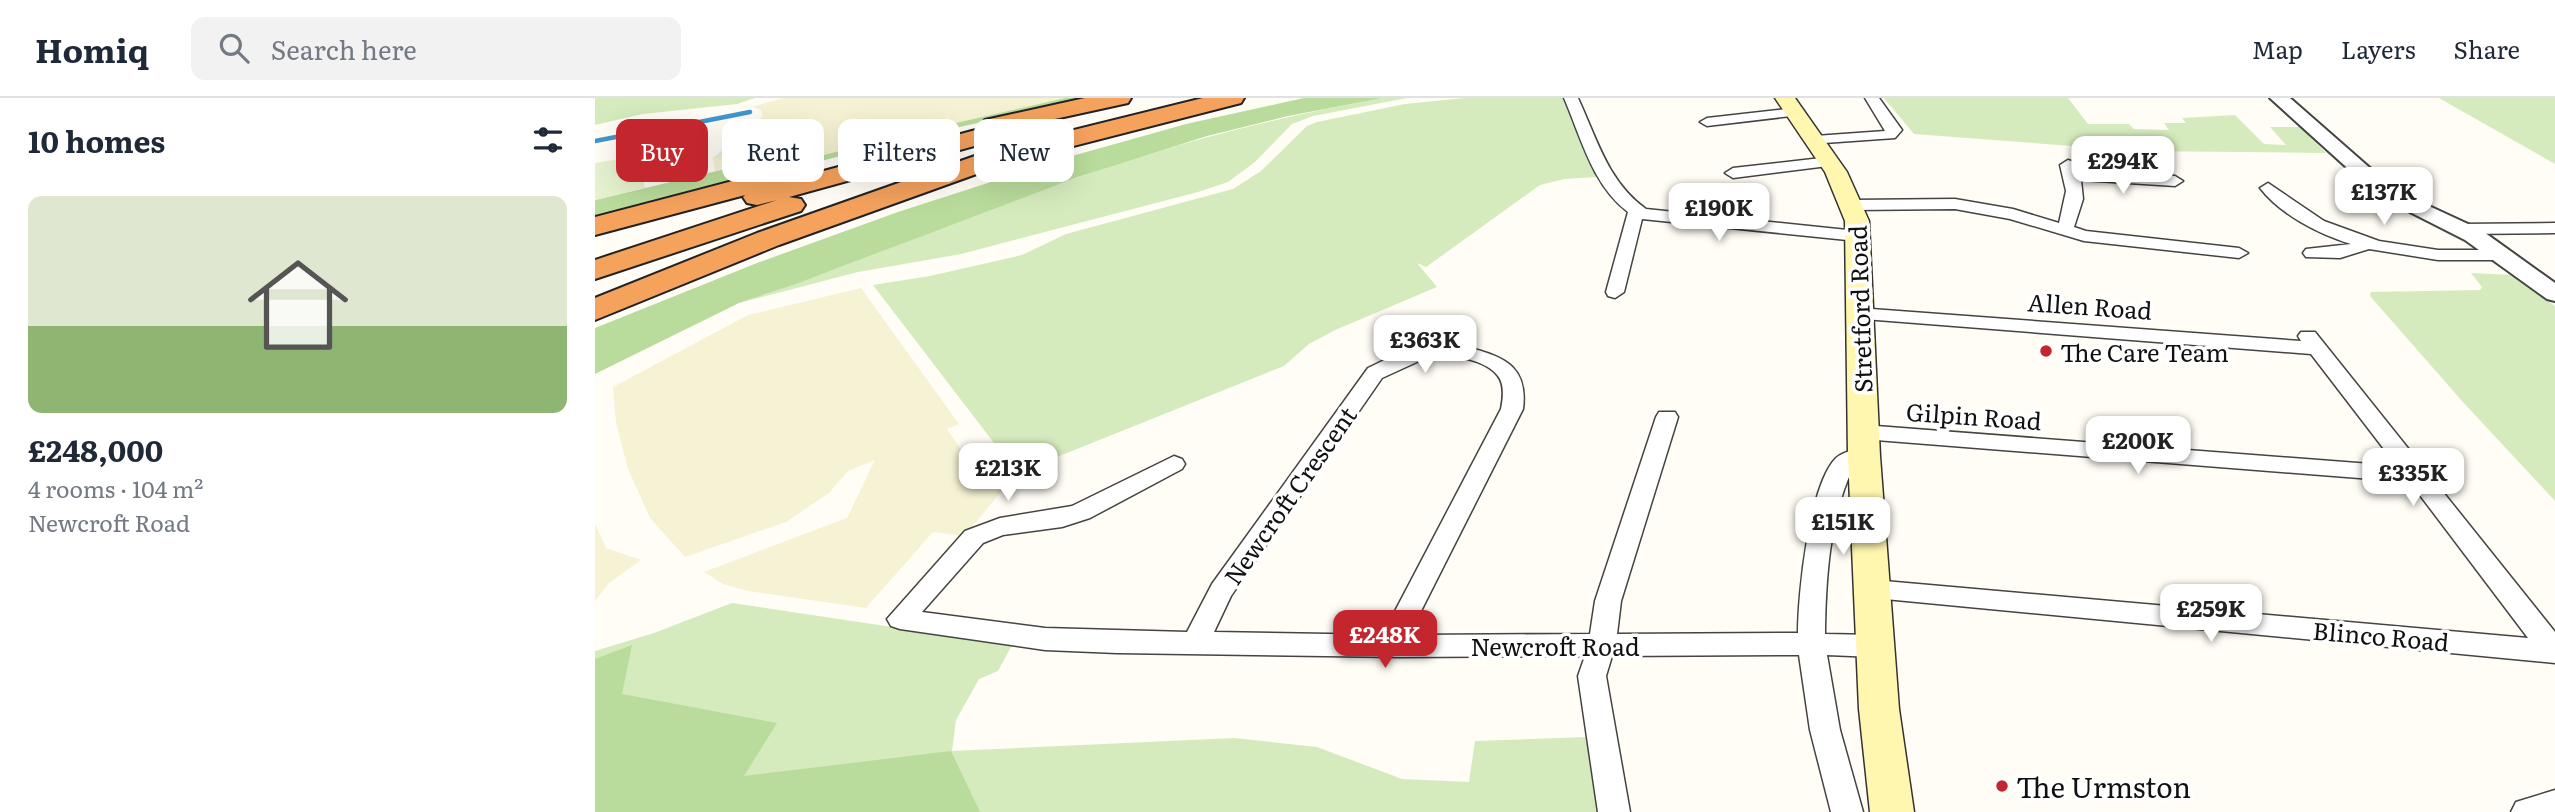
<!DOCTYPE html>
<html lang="en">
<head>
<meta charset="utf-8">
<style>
	body { margin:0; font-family:Literata,serif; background:#f2f2f3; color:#1f2937; height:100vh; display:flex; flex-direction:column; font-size:26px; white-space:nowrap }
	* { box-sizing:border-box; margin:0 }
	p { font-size:23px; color:#747a83 }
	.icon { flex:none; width:38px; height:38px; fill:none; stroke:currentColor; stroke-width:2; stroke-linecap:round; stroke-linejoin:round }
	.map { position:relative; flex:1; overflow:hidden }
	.panel { display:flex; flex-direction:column; background:#fff; width:595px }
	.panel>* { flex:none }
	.top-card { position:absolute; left:21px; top:21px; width:665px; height:63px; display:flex; gap:14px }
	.price { position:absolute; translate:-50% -60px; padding:0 16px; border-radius:14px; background:#fff; color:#222; font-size:23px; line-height:46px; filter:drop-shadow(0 2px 4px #0008) }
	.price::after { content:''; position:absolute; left:50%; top:42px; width:21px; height:16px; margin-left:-10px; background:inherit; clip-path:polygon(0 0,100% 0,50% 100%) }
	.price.current { background:#c4262e; color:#fff }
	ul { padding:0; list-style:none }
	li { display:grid; align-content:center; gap:14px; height:371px; padding:0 28px }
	li span { display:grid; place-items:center; height:217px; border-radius:14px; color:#555 }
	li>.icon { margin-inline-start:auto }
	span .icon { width:126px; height:126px; fill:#fffc; stroke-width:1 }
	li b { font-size:30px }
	h2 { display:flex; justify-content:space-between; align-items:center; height:84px; padding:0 28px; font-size:30px }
	.pill { padding:0 24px; border-radius:14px; background:#fff; box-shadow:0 7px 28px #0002; font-size:24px; line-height:63px }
	.pill.current { background:#c4262e; color:#fff }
	header { display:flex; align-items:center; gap:42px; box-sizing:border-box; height:98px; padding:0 35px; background:#fff; border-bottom:2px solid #e0e1e3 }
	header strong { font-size:33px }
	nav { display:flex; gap:38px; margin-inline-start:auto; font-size:24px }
	.search { width:490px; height:63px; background:#f2f2f3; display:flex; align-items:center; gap:18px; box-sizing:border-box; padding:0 24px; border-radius:14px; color:#747a83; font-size:26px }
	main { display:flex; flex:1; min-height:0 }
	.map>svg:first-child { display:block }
</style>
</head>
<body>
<header>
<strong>Homiq</strong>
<div class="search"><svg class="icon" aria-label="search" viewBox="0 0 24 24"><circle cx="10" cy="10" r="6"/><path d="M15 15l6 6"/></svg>Search here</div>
<nav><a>Map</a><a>Layers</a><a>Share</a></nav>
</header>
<main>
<section class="panel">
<h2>10 homes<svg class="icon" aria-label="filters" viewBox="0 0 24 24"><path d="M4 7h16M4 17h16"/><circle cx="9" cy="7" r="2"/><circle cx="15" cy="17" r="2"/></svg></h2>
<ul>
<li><span style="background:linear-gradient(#dfe7d0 60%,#8fb573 0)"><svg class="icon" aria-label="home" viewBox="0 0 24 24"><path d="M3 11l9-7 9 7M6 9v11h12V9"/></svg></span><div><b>£248,000</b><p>4 rooms · 104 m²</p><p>Newcroft Road</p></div></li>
</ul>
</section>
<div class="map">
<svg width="1960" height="714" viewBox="0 0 1960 714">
	<rect width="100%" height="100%" fill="#fffdf5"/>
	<!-- farmland -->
	<path fill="#f6f3d4" d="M 187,0 L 470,0 L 304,38 L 193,66 L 147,67 L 120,73 L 118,60 L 168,18 L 166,12 L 157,9 Z
		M 266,190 L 364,326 L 352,331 L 379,371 L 409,360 L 422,375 L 369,438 L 338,434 L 271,510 L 153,493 L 128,486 L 109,474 L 252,420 L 280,362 L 253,373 L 234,395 L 191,424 L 90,459 L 55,420 L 33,371 L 21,325 L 18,289 L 153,217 Z
		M 0,426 L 11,450 L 46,462 L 14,485 L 0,503 Z"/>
	<!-- green -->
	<path fill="#d5ebbd" d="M 0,0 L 160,0 L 142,6 L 48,16 L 0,27 Z
		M 788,0 L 812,0 L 718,18 L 697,26 L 660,64 L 633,84 L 603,94 L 366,156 L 263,174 L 144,205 C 259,168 370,118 484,79 C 584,44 684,19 788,0 Z
		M 870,0 L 968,0 L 1002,79 L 969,81 L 945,87 L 831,169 L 822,165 L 842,189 L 740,232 L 714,246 L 689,268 L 422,375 L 278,187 L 335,178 L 427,157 L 471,136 L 638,91 L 666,73 L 712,28 L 722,24 L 810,6 Z
		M 1289,0 L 1473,0 L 1493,26 L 1534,26 L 1539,31 L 1574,32 L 1569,25 L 1591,25 L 1587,20 L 1640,17 L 1669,46 L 1691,47 L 1675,29 L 1705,29 L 1731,55 L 1543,53 L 1319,36 Z
		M 1844,0 L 1960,0 L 1960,67 L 1960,66 Z
		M 1876,175 L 1918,177 L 1960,208 L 1960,403 L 1867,303 L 1775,198 L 1776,194 L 1885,192 L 1887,189 Z
		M 137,505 L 417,547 L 403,573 L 384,581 L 361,622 L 357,653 L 639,640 L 722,649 L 807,681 L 874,684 L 880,643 L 992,639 L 1003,714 L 0,714 L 0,553 L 59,535 Z"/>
	<!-- forest -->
	<path fill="#b9dc9c" d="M 470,0 L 495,0 L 351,32 L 0,119 L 0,102 L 147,67 L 193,66 L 304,38 Z
		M 709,0 L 788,0 L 693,18 L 612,38 L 483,79 L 201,186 L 144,205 L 0,276 L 0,230 L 162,165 L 303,114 L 470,60 L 591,26 Z
		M 37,547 L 27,596 L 182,625 L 149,678 L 356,653 L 385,714 L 0,714 L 0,561 Z"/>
	<!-- pitch -->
	<path fill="#e6f2cf" d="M 200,21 L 157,59 L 118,60 L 164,22 Z
		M 43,58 L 50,90 L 0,102 L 0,65 Z"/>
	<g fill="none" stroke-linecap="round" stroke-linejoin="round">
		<!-- stream -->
		<path stroke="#3f96cf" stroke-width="4.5" d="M 79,29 L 155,14
			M 0,43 L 26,38"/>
		<defs>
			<path id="minor" d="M 969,0 L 983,0 C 1002,41 1013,84 1051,111 L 1262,133 L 1271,138 L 1262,143 L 1047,121 L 1029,194 L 1020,200 L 1013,198 L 1011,194 L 1033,114 C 997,87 986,39 969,0 Z
				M 1270,0 L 1284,0 L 1307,32 L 1300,40 L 1215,46 L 1212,43 L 1220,38 L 1290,33 Z
				M 1200,10 L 1207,14 L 1205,17 L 1112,28 L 1105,24 L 1112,20 Z
				M 1235,59 L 1243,64 L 1241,67 L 1138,80 L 1130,75 L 1138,70 Z
				M 1473,62 L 1479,64 L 1483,72 L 1580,78 L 1588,83 L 1580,88 L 1486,82 L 1488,101 L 1479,129 L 1491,133 L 1644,150 L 1653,155 L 1644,160 L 1489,143 L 1415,121 L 1360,111 L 1258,112 L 1250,107 L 1258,102 L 1360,101 L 1418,111 L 1464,125 L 1471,93 L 1465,67 Z
				M 1673,85 L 1729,123 L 1784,143 L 1843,152 L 1905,152 L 1914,157 L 1905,162 L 1843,162 L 1774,151 L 1745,160 L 1711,159 L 1708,155 L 1711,151 L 1756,146 C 1724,136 1686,117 1665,90 Z
				M 1960,125 L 1960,135 L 1867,136 L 1858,131 L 1867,126 Z
				M 1263,210 L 1706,243 L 1703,238 L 1706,234 L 1720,234 L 1960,534 L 1960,565 L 1269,499 L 1265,492 L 1269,485 L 1278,482 L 1933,540 L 1815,384 L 1268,341 L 1260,339 L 1257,334 L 1260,329 L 1268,327 L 1802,368 L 1716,256 L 1256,220 L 1253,216 L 1256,212 Z
				M 835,246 C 850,244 864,248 879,251 C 913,260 933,272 928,311 L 825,515 L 819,537 L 995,536 L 1000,503 L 1061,319 L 1064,314 L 1080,314 L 1083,319 L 1026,503 L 1022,536 L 1203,535 C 1203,497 1214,387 1241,360 C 1250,352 1266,350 1277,353 L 1280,358 L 1277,363 L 1257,372 C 1235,420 1231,477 1230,530 L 1230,536 L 1280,537 L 1290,540 L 1294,548 L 1290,556 L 1280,559 L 1232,557 L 1245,632 L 1268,714 L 1236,714 L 1215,632 L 1204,557 L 1017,558 L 1011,578 L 1035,714 L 1003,714 L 983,578 L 990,558 L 804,559 L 522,555 L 450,552 L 305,531 L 296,528 L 292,521 L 370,433 L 405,420 L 477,408 L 579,358 L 587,361 L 590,366 L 587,371 L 495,420 L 467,429 L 408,437 L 388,445 L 327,514 L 450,530 L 592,534 L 617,486 L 773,270 L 806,254 ZM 835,258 C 855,256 890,261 903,278 C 910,287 908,301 906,311 L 799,515 L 792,537 L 619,534 L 636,498 L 787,280 Z
				M 1960,692 L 1960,714 L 1916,714 L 1921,704 Z"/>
			<path id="tertiary" d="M 1675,0 L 1695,0 L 1784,78 L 1821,102 L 1886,132 L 1960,185 L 1960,203 L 1952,201 L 1870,142 L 1807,110 L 1770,86 Z"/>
			<path id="secondary" d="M 1180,0 L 1200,0 L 1252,74 L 1274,123 L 1285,358 L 1304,611 L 1319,714 L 1275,714 L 1264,611 L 1253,358 L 1250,123 L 1230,74 Z"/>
			<path id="motorway" d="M 490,0 L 536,0 L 533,5 L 437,26 L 434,33 L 194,99 L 206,101 L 210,107 L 206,113 L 0,181 L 0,162 L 182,102 L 162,107 L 152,105 L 148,99 L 150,97 L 0,137 L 0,119 L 187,70 L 197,72 L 201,78 L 199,81 L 388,30 L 386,27 L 390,22 Z
				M 608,0 L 649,0 L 646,5 L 412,65 L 184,147 L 0,222 L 0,200 L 162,135 L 394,53 Z"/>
		</defs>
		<!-- minor casing -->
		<use href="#minor" stroke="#444" stroke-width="3"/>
		<!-- tertiary casing -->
		<use href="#tertiary" stroke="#444" stroke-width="4"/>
		<!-- secondary casing -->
		<use href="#secondary" stroke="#333" stroke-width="3"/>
		<!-- motorway casing -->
		<use href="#motorway" stroke="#222" stroke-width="4"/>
		<!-- minor -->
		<use href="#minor" fill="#fff" fill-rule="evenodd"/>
		<!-- tertiary -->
		<use href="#tertiary" fill="#fff" fill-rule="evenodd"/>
		<!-- secondary -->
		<use href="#secondary" fill="#fff6b0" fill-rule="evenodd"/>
		<!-- motorway -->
		<use href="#motorway" fill="#f5a25d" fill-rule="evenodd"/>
	</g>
	<!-- markers -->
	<g fill="#c4262e" stroke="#fff" stroke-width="2.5">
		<circle cx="1451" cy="253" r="7"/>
		<circle cx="1407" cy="688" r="7"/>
	</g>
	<g text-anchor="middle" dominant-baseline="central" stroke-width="7" stroke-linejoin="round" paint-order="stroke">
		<!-- street labels -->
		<g font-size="24" fill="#111" stroke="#fff">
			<text transform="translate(1495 207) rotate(4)">Allen Road</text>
			<text transform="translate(1264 211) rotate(-92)">Stretford Road</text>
			<text transform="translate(1379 317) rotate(4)">Gilpin Road</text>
			<text transform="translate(694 397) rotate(-55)">Newcroft Crescent</text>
			<text transform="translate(1786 537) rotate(5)">Blinco Road</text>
			<text x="960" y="547">Newcroft Road</text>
		</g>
		<!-- poi labels -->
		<g font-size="24" fill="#111" stroke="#fff" text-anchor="start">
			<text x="1465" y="253">The Care Team</text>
		</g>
		<!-- near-poi labels -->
		<g font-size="28" fill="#111" stroke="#fff" text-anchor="start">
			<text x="1421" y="688">The Urmston</text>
		</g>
	</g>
</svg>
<b class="price" style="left:1528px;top:98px">£294K</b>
<b class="price" style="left:1789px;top:129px">£137K</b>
<b class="price" style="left:1124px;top:145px">£190K</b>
<b class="price" style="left:830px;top:277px">£363K</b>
<b class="price" style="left:1543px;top:378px">£200K</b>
<b class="price" style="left:413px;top:405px">£213K</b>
<b class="price" style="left:1818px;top:410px">£335K</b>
<b class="price" style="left:1248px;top:459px">£151K</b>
<b class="price" style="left:1616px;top:546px">£259K</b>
<b class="price current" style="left:790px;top:572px">£248K</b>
<div class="top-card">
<a class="pill current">Buy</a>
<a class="pill">Rent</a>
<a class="pill">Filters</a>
<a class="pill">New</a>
</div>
</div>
</main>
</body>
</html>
